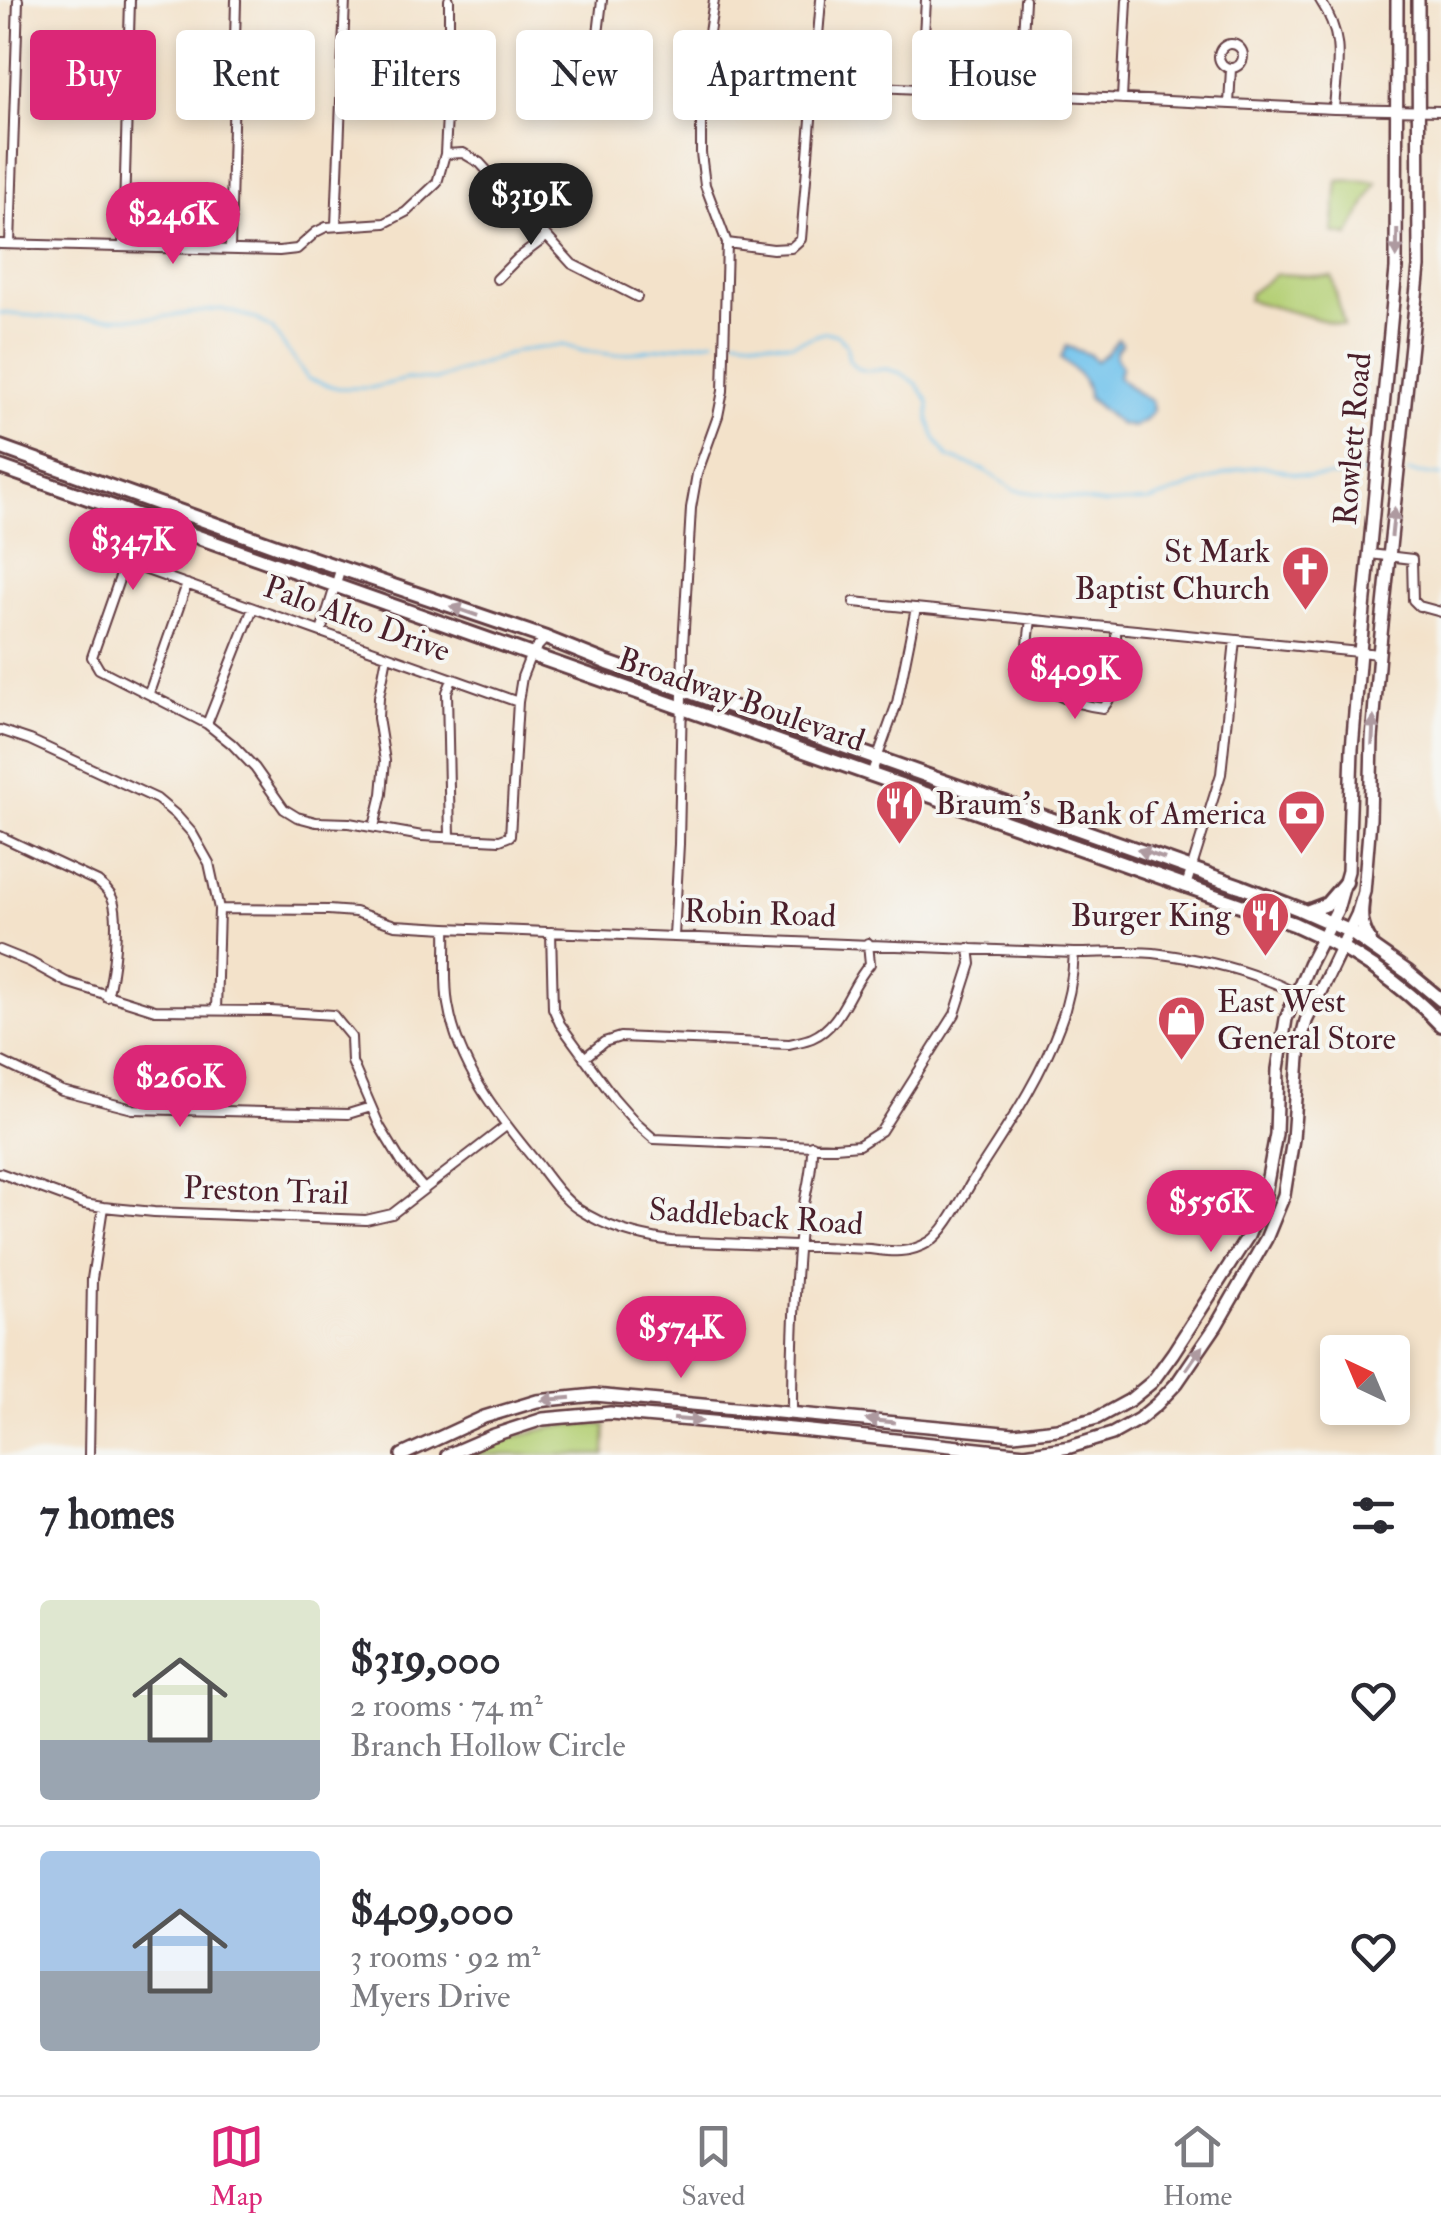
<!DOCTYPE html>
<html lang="en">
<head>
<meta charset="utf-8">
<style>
	body { margin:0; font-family:"IM FELL Double Pica",serif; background:#f7f7f7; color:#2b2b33; height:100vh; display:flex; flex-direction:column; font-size:38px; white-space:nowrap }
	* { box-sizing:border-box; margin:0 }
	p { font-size:32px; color:#7c7c81 }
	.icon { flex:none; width:55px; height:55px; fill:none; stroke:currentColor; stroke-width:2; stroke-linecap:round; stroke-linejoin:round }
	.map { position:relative; height:1455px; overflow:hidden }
	.details { display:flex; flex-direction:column; background:#fff; flex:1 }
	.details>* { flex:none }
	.guide { position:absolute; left:30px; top:30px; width:1382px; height:90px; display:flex; gap:20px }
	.needle { width:65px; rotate:316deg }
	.tools { position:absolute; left:1320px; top:1335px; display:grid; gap:20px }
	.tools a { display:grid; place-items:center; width:90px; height:90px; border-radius:10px; background:#fff; box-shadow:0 5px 15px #0003; font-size:50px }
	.price { position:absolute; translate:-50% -85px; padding:0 22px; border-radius:35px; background:#db2777; color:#fff; font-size:32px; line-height:65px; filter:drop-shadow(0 2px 5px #0008) }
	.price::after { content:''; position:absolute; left:50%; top:60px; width:30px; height:22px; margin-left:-15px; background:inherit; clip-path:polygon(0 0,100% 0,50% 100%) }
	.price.selected { background:#222; color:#fff }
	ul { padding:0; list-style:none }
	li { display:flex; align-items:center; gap:30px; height:250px; padding:0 40px }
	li+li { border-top:2px solid #e1e1e2 }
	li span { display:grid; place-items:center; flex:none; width:280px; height:200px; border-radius:10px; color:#555 }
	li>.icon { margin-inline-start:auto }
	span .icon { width:120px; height:120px; fill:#fffc; stroke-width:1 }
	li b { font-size:42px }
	h2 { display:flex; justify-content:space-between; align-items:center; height:120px; padding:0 40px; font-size:42px }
	.chip { padding:0 35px; border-radius:10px; background:#fff; box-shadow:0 5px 15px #0003; font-size:35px; line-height:90px }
	.chip.selected { background:#db2777; color:#fff }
	.tabs { display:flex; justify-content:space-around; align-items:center; height:140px; border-top:2px solid #e1e1e2; background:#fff; font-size:28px; color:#7c7c81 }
	.tabs a { display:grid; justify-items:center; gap:5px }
	.tabs .selected { color:#db2777 }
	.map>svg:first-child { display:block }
</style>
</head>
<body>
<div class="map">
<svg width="1441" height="1455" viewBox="0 0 1441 1455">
	<rect width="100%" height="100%" fill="#f6f6f2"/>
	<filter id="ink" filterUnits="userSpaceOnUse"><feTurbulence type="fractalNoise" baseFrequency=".01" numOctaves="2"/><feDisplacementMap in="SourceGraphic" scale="20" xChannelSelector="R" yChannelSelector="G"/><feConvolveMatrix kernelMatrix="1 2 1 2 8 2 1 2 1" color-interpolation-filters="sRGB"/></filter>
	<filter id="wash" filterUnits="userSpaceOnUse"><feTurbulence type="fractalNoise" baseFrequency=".0048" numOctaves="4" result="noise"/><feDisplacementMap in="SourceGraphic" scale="40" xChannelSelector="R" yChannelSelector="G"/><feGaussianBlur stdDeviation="2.25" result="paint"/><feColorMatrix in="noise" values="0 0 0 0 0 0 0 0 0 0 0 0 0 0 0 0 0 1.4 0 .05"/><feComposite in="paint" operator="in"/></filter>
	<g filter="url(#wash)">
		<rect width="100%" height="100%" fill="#f3e2ca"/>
		<!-- green -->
		<path fill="#b5d077" stroke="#807851" stroke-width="2.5" d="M 1353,180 L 1377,182 L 1349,236 L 1333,233 L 1338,181 Z
			M 1276,274 L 1332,277 L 1344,326 L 1248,300 L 1250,293 Z
			M 575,1424 L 606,1425 L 605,1455 L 464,1455 C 500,1440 535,1429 575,1424 Z"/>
		<!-- water -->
		<path fill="#6fc2ec" stroke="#5c708c" stroke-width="2.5" d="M 1118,339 L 1122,344 L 1117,349 L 1115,356 L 1122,366 L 1118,377 L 1140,395 L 1151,401 L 1153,410 L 1145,420 L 1133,427 L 1119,424 L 1088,398 C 1088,378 1075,371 1061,358 L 1066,346 L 1091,355 L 1096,361 L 1106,354 Z"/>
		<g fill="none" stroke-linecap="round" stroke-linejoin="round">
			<!-- stream -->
			<path stroke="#6fc2ec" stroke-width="2.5" d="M 0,313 L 45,317 L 154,318 L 221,309 L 255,318 L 272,329 L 308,379 L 338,388 L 371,388 L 407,379 L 435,380 L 517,351 L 563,345 L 583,351 L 616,355 L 715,340
				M 735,338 L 792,344 L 826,332 L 837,335 L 846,343 L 849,360 L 856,368 L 867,371 L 886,369 L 901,373 L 917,384 L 929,402 L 929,420 L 935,438 L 948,457 L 984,470 L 1015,490 L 1105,504 L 1150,501 L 1239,469 L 1264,466 L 1308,477 L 1347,476 L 1369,471
				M 1408,472 L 1441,476"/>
		</g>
	</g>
	<g filter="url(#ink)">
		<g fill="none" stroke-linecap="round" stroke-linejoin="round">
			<defs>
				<path id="minor" d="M 1320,0 C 1346,39 1337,65 1334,109
					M1219 56a12 12 0 1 1 24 0a12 12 0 1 1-24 0Z
					M 815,84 L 1334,109 L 1441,111
					M 592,86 L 602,0
					M 921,88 L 926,0
					M 1020,93 L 1025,0
					M 1122,99 L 1127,0
					M 1229,104 L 1231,69
					M 445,154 L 463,153 L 480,163 L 572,264 L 637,297
					M 336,226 L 345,0
					M 727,243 L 773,249 L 791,248 L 801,239 L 821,0
					M 0,244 L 279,251 L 297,249 L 316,232 L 326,227 L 385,223 L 406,212 L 437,183 L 445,154 L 449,77 L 449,0
					M 10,244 L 18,0
					M 123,247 L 130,0
					M 230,250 L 236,0
					M 497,279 L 517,259 L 546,237
					M 141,517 L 92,657 L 99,669 L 207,724 L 232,744 L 255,768 L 284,809 L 297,817 L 316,822 L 349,823 L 422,836 L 500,840 L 510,836 L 518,702 L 522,677 L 531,654 L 545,639
					M 1370,554 L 1412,559 L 1413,600 L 1419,606 L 1441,612
					M 124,562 L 518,702
					M 854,602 L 1379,654
					M 1031,619 C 1027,655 1020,676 1057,695 C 1071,702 1087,706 1103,708 C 1119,693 1116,650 1116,628
					M 321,632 L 341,567
					M 149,693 L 187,584
					M 207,724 L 253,608
					M 0,730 L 30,740 L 157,799 L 176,815 L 192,833 L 209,863 L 219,909 L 216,1010
					M 871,775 L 897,703 L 916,608
					M 374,827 L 382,794 L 385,761 L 378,718 L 379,697 L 387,656
					M 0,836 L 98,882 C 104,887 110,892 113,900 C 120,921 113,975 107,997
					M 450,837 L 447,692 L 452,680
					M 1186,886 L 1221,774 L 1235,640
					M 219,909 L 328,910 L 355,912 L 395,925 L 446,928 L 1074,953 C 1103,953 1133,950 1161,954 C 1208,960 1254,972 1296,993
					M 446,928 C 447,952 444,980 448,1004 C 458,1066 498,1116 537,1163 C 549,1179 562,1198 578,1209 C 607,1228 637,1236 671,1241 L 870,1249 C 892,1252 909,1254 929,1242 C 946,1232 962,1198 973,1180 C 1004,1131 1039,1082 1059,1027 C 1068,1004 1073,978 1074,953
					M 551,932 L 553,1008 L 560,1024 L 614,1098 L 636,1123 L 654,1139 L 835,1147 L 859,1145 L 881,1131 L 955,1014 L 971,964 L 969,948
					M 674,936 L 679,844 L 683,646 L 691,508 L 697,474 L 718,416 L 723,391 L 727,243 L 705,185 L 701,153 L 701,123 L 707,46 L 714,0
					M 0,950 L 30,962 L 66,982 L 155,1010 L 271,1011 L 333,1015 L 351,1037 L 352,1062 L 380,1127 L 402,1163 L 424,1189
					M 584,1058 L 604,1042 L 620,1037 L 789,1044 C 796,1042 805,1041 812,1038 C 843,1025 849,986 870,964 L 868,943
					M 0,1061 L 62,1091 L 133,1109 L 348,1114 L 371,1107
					M 0,1173 L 84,1204 L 103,1207 L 154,1212 L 366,1220 L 392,1214 L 506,1126
					M 792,1414 C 792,1353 794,1290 800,1228 C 803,1200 813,1174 812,1145
					M 89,1455 L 92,1279 L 103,1207"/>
				<path id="secondary" d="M 402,1455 L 484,1417 L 537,1401 L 595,1395 L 1014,1434 L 1057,1429 L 1097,1418 L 1130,1400 L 1152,1382 L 1173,1353 L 1248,1236 L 1264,1199 L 1276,1134 L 1278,1069 L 1286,1019 L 1309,964 L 1337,910 L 1348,871 L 1352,749 L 1360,652 L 1396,269 L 1397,0
					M 447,1455 L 491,1436 L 543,1419 L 610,1413 L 792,1429 L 1025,1454 L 1070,1447 L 1112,1434 L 1139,1419 L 1157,1404 L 1177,1383 L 1216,1326 L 1266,1239 L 1284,1195 L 1293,1139 L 1300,1044 L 1306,1021 L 1357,915 L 1364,892 L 1370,819 L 1372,739 L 1379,654 L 1419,267 L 1418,0"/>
				<path id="primary" d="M 0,447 L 276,546 L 546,638 L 608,663 L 1240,886 L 1299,909 L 1349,931 L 1406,971 L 1441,1000
					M 0,467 L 1294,924 C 1349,948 1400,981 1441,1025
					M 1362,902 C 1360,918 1361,927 1370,942
					M 1306,912 L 1327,904 L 1346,882"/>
			</defs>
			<!-- minor casing -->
			<use href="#minor" stroke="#633c43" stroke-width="12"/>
			<!-- secondary casing -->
			<use href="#secondary" stroke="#633c43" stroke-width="16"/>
			<!-- primary casing -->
			<use href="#primary" stroke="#633c43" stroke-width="18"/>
			<!-- minor -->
			<use href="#minor" stroke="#fff" stroke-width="8"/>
			<!-- secondary -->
			<use href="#secondary" stroke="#fff" stroke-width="11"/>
			<!-- primary -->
			<use href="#primary" stroke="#fff" stroke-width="12"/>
		</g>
		<!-- one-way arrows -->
		<defs><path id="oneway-solid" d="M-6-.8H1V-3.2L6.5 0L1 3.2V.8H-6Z" transform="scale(2.5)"/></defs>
		<g fill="#ae9aa0">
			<use href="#oneway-solid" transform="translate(1397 243) rotate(91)"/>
			<use href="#oneway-solid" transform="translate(1393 522) rotate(-84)"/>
			<use href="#oneway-solid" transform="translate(464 611) rotate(-161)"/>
			<use href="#oneway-solid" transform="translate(1373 731) rotate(-87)"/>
			<use href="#oneway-solid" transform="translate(1151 854) rotate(-161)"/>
			<use href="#oneway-solid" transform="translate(1194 1358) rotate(-55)"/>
			<use href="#oneway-solid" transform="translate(556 1399) rotate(175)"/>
			<use href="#oneway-solid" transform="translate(688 1420) rotate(5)"/>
			<use href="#oneway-solid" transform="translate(880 1421) rotate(-174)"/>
		</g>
	</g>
	<!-- icons -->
	<defs>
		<symbol id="church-pin" viewBox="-11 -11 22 30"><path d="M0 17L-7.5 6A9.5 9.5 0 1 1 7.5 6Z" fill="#d1495b" stroke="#f6f6f2"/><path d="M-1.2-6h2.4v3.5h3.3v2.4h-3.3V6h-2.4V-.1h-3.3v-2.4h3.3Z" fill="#fff"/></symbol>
		<symbol id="restaurant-pin" viewBox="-11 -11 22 30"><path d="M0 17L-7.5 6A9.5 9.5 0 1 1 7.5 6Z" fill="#d1495b" stroke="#f6f6f2"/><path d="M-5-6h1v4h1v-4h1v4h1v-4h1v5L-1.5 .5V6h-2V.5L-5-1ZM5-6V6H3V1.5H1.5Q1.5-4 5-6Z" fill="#fff"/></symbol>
		<symbol id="bank-pin" viewBox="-11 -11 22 30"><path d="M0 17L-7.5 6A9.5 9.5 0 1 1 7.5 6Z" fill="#d1495b" stroke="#f6f6f2"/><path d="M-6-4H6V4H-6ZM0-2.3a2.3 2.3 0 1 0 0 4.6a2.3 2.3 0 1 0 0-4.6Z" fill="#fff"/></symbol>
		<symbol id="shop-pin" viewBox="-11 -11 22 30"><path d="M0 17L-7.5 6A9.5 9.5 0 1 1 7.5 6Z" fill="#d1495b" stroke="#f6f6f2"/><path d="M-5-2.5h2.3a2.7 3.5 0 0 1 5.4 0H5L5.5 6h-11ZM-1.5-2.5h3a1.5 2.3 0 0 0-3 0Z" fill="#fff"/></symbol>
	</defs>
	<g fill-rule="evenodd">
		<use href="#church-pin" x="1278" y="542" width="55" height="75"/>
		<use href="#restaurant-pin" x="872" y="776" width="55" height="75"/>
		<use href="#bank-pin" x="1274" y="786" width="55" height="75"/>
		<use href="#restaurant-pin" x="1238" y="888" width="55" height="75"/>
		<use href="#shop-pin" x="1154" y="992" width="55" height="75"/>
	</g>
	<g text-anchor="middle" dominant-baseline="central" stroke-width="8" stroke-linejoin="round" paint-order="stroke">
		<!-- street labels -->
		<g font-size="32" fill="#4a1f2b" stroke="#f6f6f2">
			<text transform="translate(1353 439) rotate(-85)">Rowlett Road</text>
			<text transform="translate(357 619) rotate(20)">Palo Alto Drive</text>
			<text transform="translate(741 700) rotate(19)">Broadway Boulevard</text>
			<text transform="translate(760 914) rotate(2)">Robin Road</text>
			<text transform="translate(266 1191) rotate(2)">Preston Trail</text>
			<text transform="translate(756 1217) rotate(4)">Saddleback Road</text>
		</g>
		<!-- poi labels -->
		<g font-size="32" fill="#4a1f2b" stroke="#f6f6f2" text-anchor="end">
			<text x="1270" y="552">St Mark<tspan x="1270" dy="37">Baptist Church</tspan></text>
			<text x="935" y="804" text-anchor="start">Braum's</text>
			<text x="1266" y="814">Bank of America</text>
			<text x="1231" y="916">Burger King</text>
			<text x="1217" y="1002" text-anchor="start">East West<tspan x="1217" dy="37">General Store</tspan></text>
		</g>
	</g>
</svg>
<div class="tools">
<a><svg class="needle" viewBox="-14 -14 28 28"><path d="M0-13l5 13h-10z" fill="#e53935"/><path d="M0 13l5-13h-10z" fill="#7c7c81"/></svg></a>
</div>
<b class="price selected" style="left:531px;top:248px">$319K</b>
<b class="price" style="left:173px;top:267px">$246K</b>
<b class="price" style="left:133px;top:593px">$347K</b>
<b class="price" style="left:1075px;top:722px">$409K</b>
<b class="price" style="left:180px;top:1130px">$260K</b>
<b class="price" style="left:1211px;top:1255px">$556K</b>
<b class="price" style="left:681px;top:1381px">$574K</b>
<div class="guide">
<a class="chip selected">Buy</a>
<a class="chip">Rent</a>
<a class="chip">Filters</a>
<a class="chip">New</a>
<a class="chip">Apartment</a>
<a class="chip">House</a>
</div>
</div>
<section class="details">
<h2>7 homes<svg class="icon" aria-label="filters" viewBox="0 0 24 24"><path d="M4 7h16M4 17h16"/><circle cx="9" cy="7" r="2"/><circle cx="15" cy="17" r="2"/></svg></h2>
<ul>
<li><span style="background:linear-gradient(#dfe7d0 70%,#9aa5b1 0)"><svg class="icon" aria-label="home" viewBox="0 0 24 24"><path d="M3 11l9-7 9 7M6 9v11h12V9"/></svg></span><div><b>$319,000</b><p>2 rooms · 74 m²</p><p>Branch Hollow Circle</p></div><svg class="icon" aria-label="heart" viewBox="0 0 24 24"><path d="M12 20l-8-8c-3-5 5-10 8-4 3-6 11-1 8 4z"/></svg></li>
<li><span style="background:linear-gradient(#a9c7e8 60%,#9aa5b1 0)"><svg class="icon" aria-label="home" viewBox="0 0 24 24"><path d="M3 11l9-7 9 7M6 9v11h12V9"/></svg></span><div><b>$409,000</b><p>3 rooms · 92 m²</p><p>Myers Drive</p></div><svg class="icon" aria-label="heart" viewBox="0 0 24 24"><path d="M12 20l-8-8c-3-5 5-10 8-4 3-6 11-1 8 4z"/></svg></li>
</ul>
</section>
<nav class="tabs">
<a class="selected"><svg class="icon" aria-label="map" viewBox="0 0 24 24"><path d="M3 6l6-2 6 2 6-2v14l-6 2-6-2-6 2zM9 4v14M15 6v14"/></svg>Map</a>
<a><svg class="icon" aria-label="saved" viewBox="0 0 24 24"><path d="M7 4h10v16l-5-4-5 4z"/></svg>Saved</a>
<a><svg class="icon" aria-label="home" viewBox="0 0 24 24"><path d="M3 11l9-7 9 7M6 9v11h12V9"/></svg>Home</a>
</nav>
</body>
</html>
